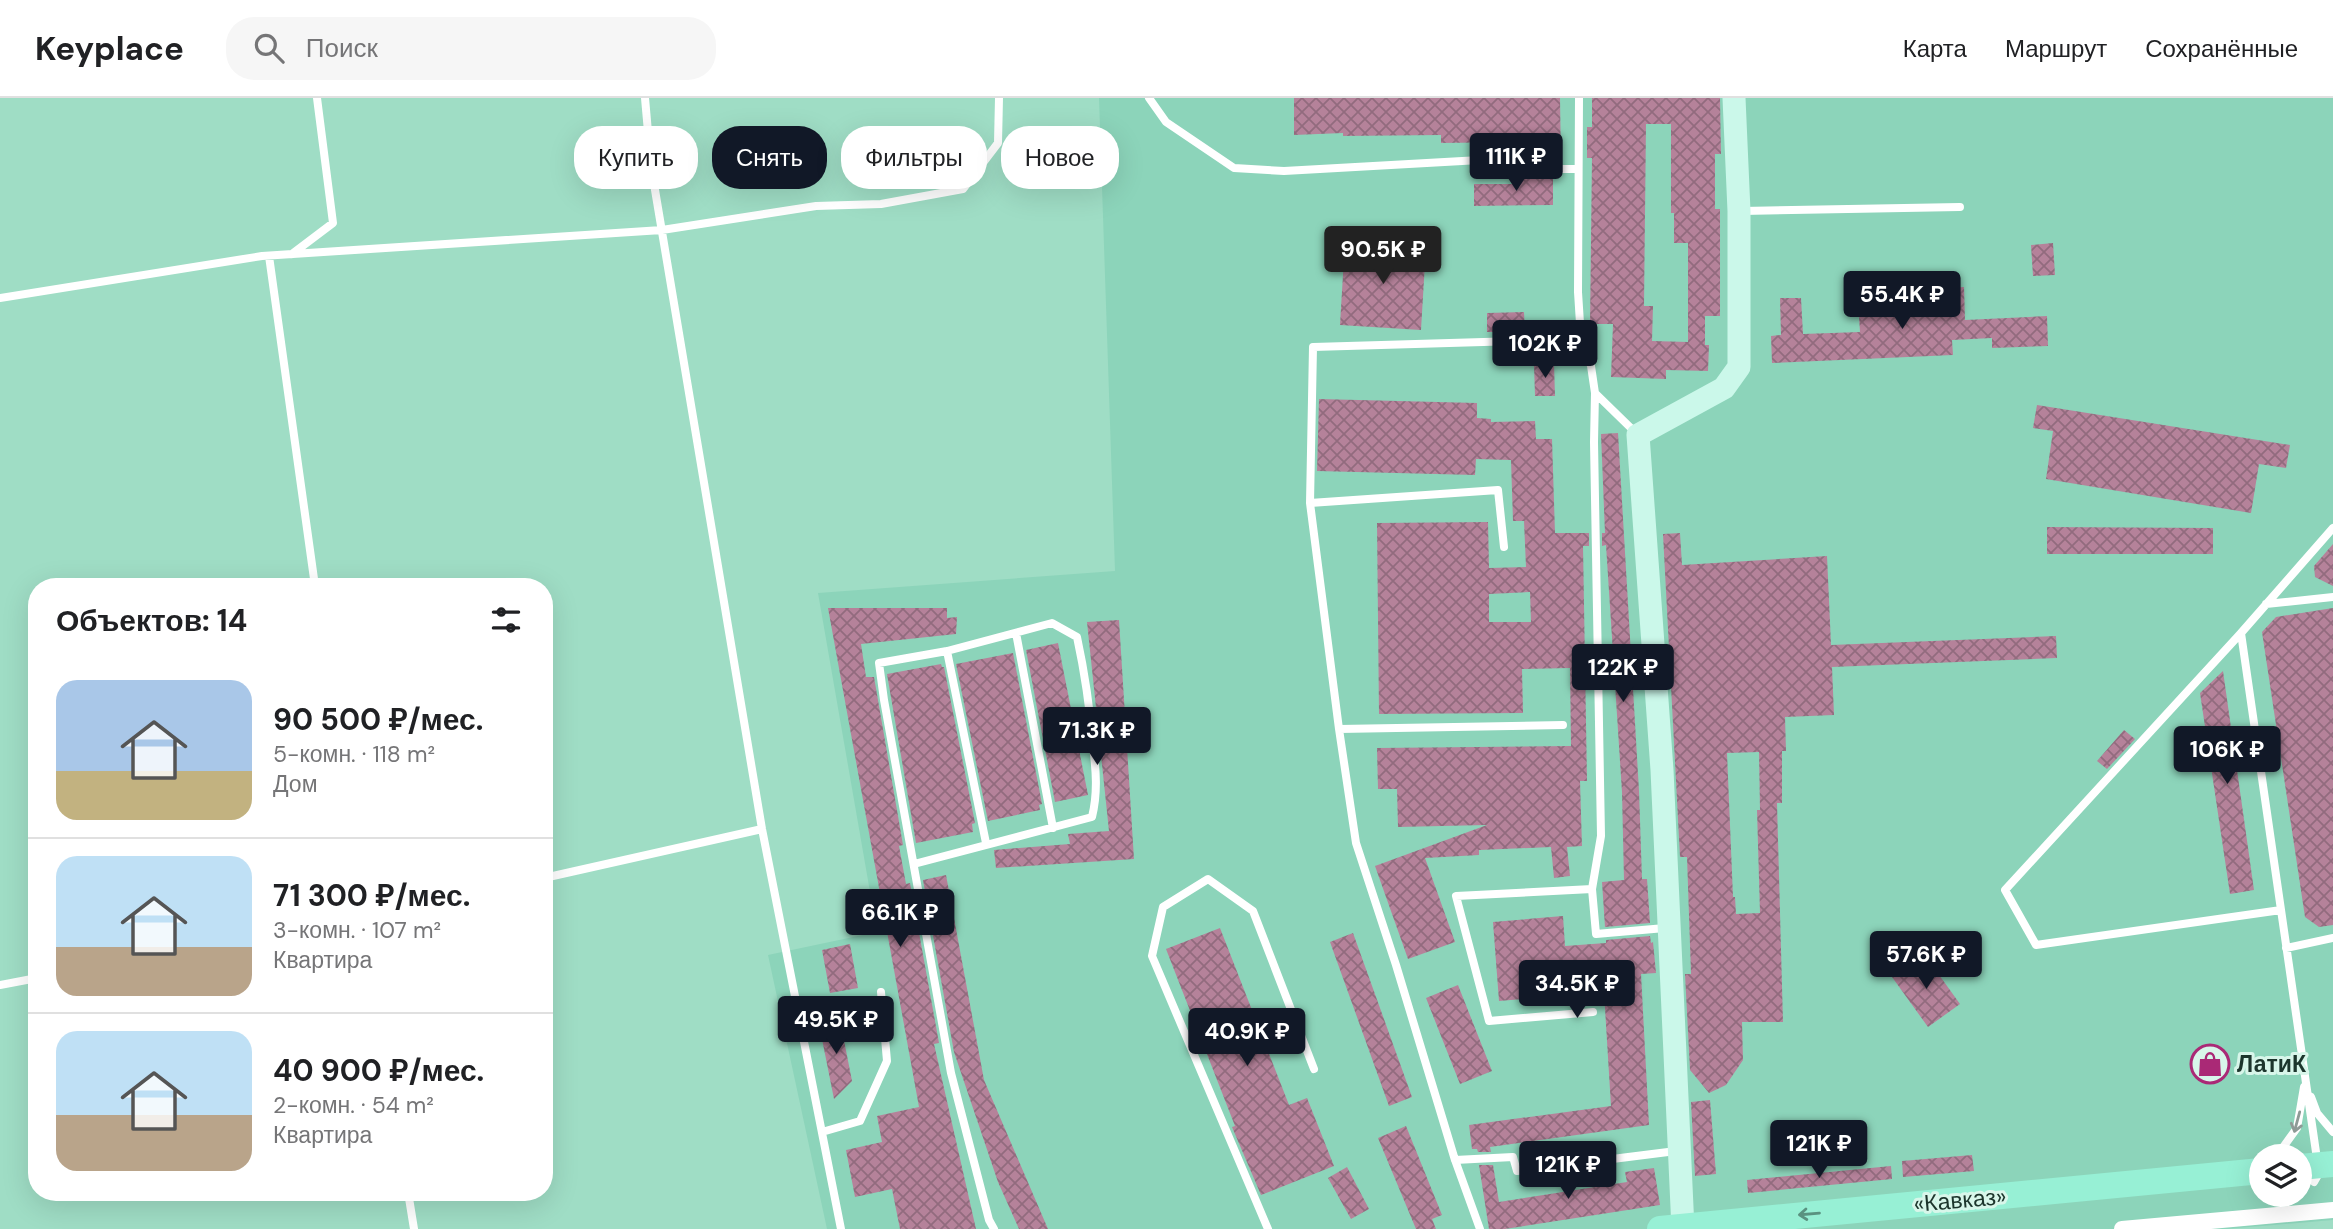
<!DOCTYPE html>
<html lang="ru">
<head>
<meta charset="utf-8">
<style>
	body { margin:0; font-family:"DM Sans",sans-serif; background:#f6f6f6; color:#202124; height:100vh; display:flex; flex-direction:column; font-size:26px; white-space:nowrap }
	* { box-sizing:border-box; margin:0 }
	p { font-size:23px; color:#757577 }
	.icon { flex:none; width:38px; height:38px; fill:none; stroke:currentColor; stroke-width:2; stroke-linecap:round; stroke-linejoin:round }
	.map { position:relative; flex:1; overflow:hidden }
	.drawer { position:absolute; left:28px; top:480px; width:525px; height:623px; display:flex; flex-direction:column; background:#fff; border-radius:28px; box-shadow:0 7px 28px #0002 }
	.drawer>* { flex:none }
	.hud { position:absolute; left:574px; top:28px; width:665px; height:63px; display:flex; gap:14px }
	.buttons { position:absolute; left:2249px; top:1046px; display:grid; gap:14px }
	.buttons a { display:grid; place-items:center; width:63px; height:63px; border-radius:50%; background:#fff; box-shadow:0 7px 28px #0002; font-size:35px }
	.price { position:absolute; translate:-50% -60px; padding:0 16px; border-radius:7px; background:#111827; color:#fff; font-size:23px; line-height:46px; filter:drop-shadow(0 2px 4px #0008) }
	.price::after { content:''; position:absolute; left:50%; top:42px; width:21px; height:16px; margin-left:-10px; background:inherit; clip-path:polygon(0 0,100% 0,50% 100%) }
	.price.selected { background:#222; color:#fff }
	ul { padding:0; list-style:none }
	li { display:flex; align-items:center; gap:21px; height:175px; padding:0 28px }
	li+li { border-top:2px solid #e0e0e0 }
	li span { display:grid; place-items:center; flex:none; width:196px; height:140px; border-radius:21px; color:#555 }
	li>.icon { margin-inline-start:auto }
	span .icon { width:84px; height:84px; fill:#fffc; stroke-width:1 }
	li b { font-size:30px }
	h2 { display:flex; justify-content:space-between; align-items:center; height:84px; padding:0 28px; font-size:30px }
	.chip { padding:0 24px; border-radius:28px; background:#fff; box-shadow:0 7px 28px #0002; font-size:24px; line-height:63px }
	.chip.selected { background:#111827; color:#fff }
	header { display:flex; align-items:center; gap:42px; box-sizing:border-box; height:98px; padding:0 35px; background:#fff; border-bottom:2px solid #e0e0e0 }
	header strong { font-size:33px }
	nav { display:flex; gap:38px; margin-inline-start:auto; font-size:24px }
	.search { width:490px; height:63px; background:#f6f6f6; display:flex; align-items:center; gap:18px; box-sizing:border-box; padding:0 24px; border-radius:28px; color:#757577; font-size:26px }
	.map>svg:first-child { display:block }
</style>
</head>
<body>
<header>
<strong>Keyplace</strong>
<div class="search"><svg class="icon" aria-label="search" viewBox="0 0 24 24"><circle cx="10" cy="10" r="6"/><path d="M15 15l6 6"/></svg>Поиск</div>
<nav><a>Карта</a><a>Маршрут</a><a>Сохранённые</a></nav>
</header>
<div class="map">
<svg width="2333" height="1131" viewBox="0 0 2333 1131">
	<defs>
		<pattern id="building-cross-hatch" width="8" height="8" patternUnits="userSpaceOnUse" patternTransform="scale(1.75)"><rect width="8" height="8" fill="#b5829a"/><path d="M0 0l8 8M0 8l8-8" fill="none" stroke="#926b7e"/></pattern>
	</defs>
	<rect width="100%" height="100%" fill="#9fddc5"/>
	<!-- built -->
	<path fill="#8cd4ba" fill-rule="evenodd" d="M 1099,0 L 2333,0 L 2333,1122 L 2227,1131 L 827,1131 L 768,857 L 877,834 L 818,495 L 1115,473 ZM 2261,1059 L 2300,1059 L 2300,1097 L 2261,1097 Z"/>
	<!-- building -->
	<path fill="url(#building-cross-hatch)" fill-rule="evenodd" d="M 1294,0 L 1560,0 L 1561,64 L 1520,64 L 1520,44 L 1441,45 L 1441,37 L 1343,38 L 1343,35 L 1294,37 Z
		M 1592,0 L 1720,0 L 1721,56 L 1715,56 L 1715,111 L 1720,111 L 1720,218 L 1705,218 L 1705,247 L 1709,247 L 1708,273 L 1666,272 L 1666,281 L 1611,279 L 1613,226 L 1590,226 L 1592,60 L 1587,60 L 1587,29 L 1592,29 ZM 1646,26 L 1671,26 L 1671,115 L 1674,115 L 1674,145 L 1688,145 L 1688,244 L 1652,243 L 1653,208 L 1644,208 Z
		M 1520,78 L 1553,78 L 1553,107 L 1474,108 L 1474,86 L 1521,86 Z
		M 1345,143 L 1426,148 L 1421,232 L 1340,227 Z
		M 2053,145 L 2055,177 L 2033,178 L 2031,147 Z
		M 1964,189 L 1965,222 L 2047,218 L 2048,248 L 1992,250 L 1992,240 L 1952,242 L 1953,257 L 1772,265 L 1771,238 L 1781,237 L 1780,200 L 1801,200 L 1803,236 L 1860,234 L 1858,203 L 1948,199 L 1948,190 Z
		M 1524,214 L 1525,234 L 1487,234 L 1487,215 Z
		M 1534,266 L 1554,266 L 1555,298 L 1535,298 Z
		M 1319,301 L 1477,305 L 1477,320 L 1491,321 L 1491,324 L 1535,323 L 1536,341 L 1552,341 L 1555,435 L 1589,435 L 1589,448 L 1583,448 L 1587,683 L 1580,683 L 1582,748 L 1567,749 L 1570,778 L 1554,780 L 1551,749 L 1479,752 L 1479,757 L 1425,760 L 1455,844 L 1408,861 L 1375,768 L 1487,727 L 1398,729 L 1397,691 L 1378,691 L 1377,650 L 1571,648 L 1570,570 L 1522,571 L 1523,615 L 1379,616 L 1377,425 L 1488,424 L 1489,470 L 1526,469 L 1524,423 L 1513,423 L 1511,362 L 1476,361 L 1475,377 L 1317,373 ZM 1530,494 L 1531,524 L 1489,524 L 1489,496 Z
		M 2037,307 L 2290,347 L 2286,370 L 2259,366 L 2251,415 L 2046,381 L 2053,333 L 2033,330 Z
		M 1618,335 L 1639,693 L 1642,781 L 1647,781 L 1650,825 L 1605,829 L 1602,784 L 1624,782 L 1622,694 L 1606,447 L 1602,448 L 1602,435 L 1605,435 L 1601,336 Z
		M 2047,429 L 2213,430 L 2213,456 L 2047,456 Z
		M 1680,435 L 1682,467 L 1827,458 L 1831,547 L 2056,538 L 2057,560 L 1832,569 L 1834,617 L 1785,619 L 1786,653 L 1782,653 L 1782,705 L 1777,705 L 1783,924 L 1742,924 L 1743,962 L 1726,987 L 1709,995 L 1690,972 L 1685,876 L 1691,876 L 1687,759 L 1680,759 L 1663,436 ZM 1759,654 L 1760,712 L 1757,712 L 1760,815 L 1736,816 L 1735,799 L 1733,799 L 1727,655 Z
		M 2333,446 L 2333,488 L 2315,479 L 2314,468 Z
		M 828,510 L 947,510 L 947,520 L 957,519 L 956,536 L 861,546 L 866,579 L 874,579 L 903,747 L 899,748 L 906,786 L 910,785 L 939,945 L 934,946 L 976,1131 L 900,1131 L 892,1091 L 855,1099 L 846,1052 L 882,1044 L 877,1018 L 919,1009 Z
		M 2333,510 L 2333,827 L 2319,829 L 2305,819 L 2262,534 L 2276,519 Z
		M 1119,522 L 1134,761 L 996,770 L 994,752 L 1070,746 L 1068,736 L 1109,733 L 1087,524 Z
		M 1058,545 L 1088,697 L 1055,704 L 1026,552 Z
		M 1013,555 L 1042,706 L 1039,707 L 1040,712 L 988,723 L 956,566 Z
		M 941,566 L 942,569 L 944,569 L 975,725 L 972,726 L 973,734 L 916,745 L 887,576 Z
		M 2223,573 L 2254,792 L 2230,796 L 2200,595 Z
		M 2124,632 L 2135,641 L 2107,671 L 2097,663 Z
		M 946,777 L 984,982 L 1048,1131 L 1019,1131 L 998,1084 L 954,954 L 923,782 Z
		M 1563,818 L 1565,848 L 1606,845 L 1606,842 L 1650,838 L 1651,845 L 1653,844 L 1656,875 L 1641,876 L 1649,1027 L 1490,1049 L 1491,1054 L 1478,1054 L 1477,1051 L 1472,1051 L 1469,1027 L 1611,1008 L 1604,894 L 1499,903 L 1493,824 Z
		M 1220,830 L 1289,1007 L 1307,1000 L 1334,1068 L 1261,1097 L 1232,1029 L 1235,1028 L 1166,851 Z
		M 1353,835 L 1412,999 L 1389,1008 L 1330,844 Z
		M 850,846 L 858,890 L 830,895 L 822,852 Z
		M 1924,856 L 1960,906 L 1928,929 L 1892,879 Z
		M 1458,887 L 1492,973 L 1460,986 L 1426,900 Z
		M 840,922 L 852,983 L 834,1001 L 819,926 Z
		M 1710,1002 L 1716,1076 L 1695,1078 L 1691,1004 Z
		M 1406,1028 L 1442,1117 L 1432,1121 L 1436,1131 L 1416,1131 L 1378,1040 Z
		M 1972,1057 L 1974,1073 L 1903,1079 L 1902,1063 Z
		M 1479,1067 L 1493,1067 L 1499,1104 L 1627,1084 L 1625,1074 L 1654,1070 L 1660,1107 L 1505,1131 L 1489,1131 Z
		M 1891,1068 L 1892,1081 L 1748,1095 L 1747,1082 Z
		M 1347,1069 L 1369,1111 L 1351,1121 L 1328,1080 Z"/>
	<g fill="none" stroke-linecap="round" stroke-linejoin="round">
		<!-- lane -->
		<path stroke="#fff" stroke-width="8" d="M 645,0 L 651,68 L 762,731 L 841,1131
			M 1149,0 L 1166,24 L 1234,70 L 1284,73 L 1498,61 L 1515,71 L 1578,71
			M 1579,0 L 1578,194 L 1581,241 L 1591,268 L 1595,295
			M 1742,113 L 1960,109
			M 292,156 L 333,125 L 317,0
			M 269,158 L 315,488
			M 0,200 L 262,158 L 662,132 L 816,108 L 881,106 L 963,91 L 998,45 L 999,0
			M 1310,405 L 1313,249 L 1581,241
			M 1504,449 L 1498,392 L 1310,405 L 1339,631 L 1563,627
			M 2266,506 L 2333,499
			M 1016,535 L 1053,730
			M 2241,535 L 2005,792 L 2036,847 L 2281,812
			M 947,553 L 986,745
			M 1339,631 L 1356,745 L 1396,867 L 1455,1062 L 1480,1131
			M 914,766 L 1092,719 C 1098,695 1096,672 1093,648 C 1090,611 1085,576 1077,539 L 1052,525 L 947,553 L 879,565 L 884,602 L 951,975 L 989,1122 L 994,1131
			M 544,780 L 762,731
			M 1592,791 L 1601,738 L 1594,344 L 1595,295 L 1636,335
			M 2286,850 L 2333,840
			M 0,887 L 37,880
			M 1593,914 L 1489,923 L 1456,798 L 1592,791 L 1596,836 L 1665,830
			M 2311,999 L 2317,1015 L 2333,1034
			M 822,1034 L 860,1023 L 887,963 L 881,894
			M 2276,1059 L 2297,1030 L 2304,989
			M 1455,1062 L 1513,1059 L 1517,1073 L 1676,1053
			M 2314,1084 L 2318,1077 L 2318,1068 L 2241,535 L 2333,430
			M 408,1094 L 414,1131
			M 1268,1131 L 1152,858 L 1163,809 L 1208,781 L 1253,813 L 1314,971"/>
		<!-- street -->
		<path stroke="#fff" stroke-width="16" d="M 2122,1131 L 2333,1112"/>
		<!-- secondary -->
		<path stroke="#cbf8ea" stroke-width="23" d="M 1683,1131 L 1662,672 L 1638,337 L 1724,290 L 1739,269 L 1739,113 L 1734,0"/>
		<!-- primary -->
		<path stroke="#97f0d5" stroke-width="26" d="M 2300,1069 L 2333,1066
			M 1660,1131 L 2261,1073"/>
	</g>
	<!-- one-way arrows -->
	<defs><path id="oneway-shaft" d="M-6 0H5M1.5-3L5.5 0L1.5 3" fill="none" stroke-width="1.6" stroke-linecap="round" stroke-linejoin="round" transform="scale(1.75)"/></defs>
	<use stroke="#8e9a96" href="#oneway-shaft" transform="translate(2297 1024) rotate(105)"/>
	<use stroke="#5a9280" href="#oneway-shaft" transform="translate(1809 1116) rotate(175)"/>
	<!-- icons -->
	<defs>
		<symbol id="shop-ring" viewBox="-11 -11 22 22"><circle r="9.5" fill="#d8f6ea" stroke="#aa2976" stroke-width="1.5"/><path d="M-5-2.5h2.3a2.7 3.5 0 0 1 5.4 0H5L5.5 6h-11ZM-1.5-2.5h3a1.5 2.3 0 0 0-3 0Z" fill="#aa2976"/></symbol>
	</defs>
	<g fill-rule="evenodd">
		<use href="#shop-ring" x="2188" y="944" width="44" height="44"/>
	</g>
	<g text-anchor="middle" dominant-baseline="central" stroke-width="6" stroke-linejoin="round" paint-order="stroke">
		<!-- poi labels -->
		<g font-size="23" font-weight="bold" fill="#1c352c" stroke="#d8f6ea" text-anchor="start">
			<text x="2237" y="966">ЛатиК</text>
		</g>
		<!-- street labels -->
		<g font-size="23" fill="#1c352c" stroke="#d8f6ea">
			<text transform="translate(1960 1102) rotate(-5)">«Кавказ»</text>
		</g>
	</g>
</svg>
<div class="buttons">
<a><svg class="icon" aria-label="layers" viewBox="0 0 24 24"><path d="M12 4l9 5-9 5-9-5zM3 14l9 5 9-5"/></svg></a>
</div>
<b class="price" style="left:1516px;top:95px">111K ₽</b>
<b class="price selected" style="left:1383px;top:188px">90.5K ₽</b>
<b class="price" style="left:1902px;top:233px">55.4K ₽</b>
<b class="price" style="left:1545px;top:282px">102K ₽</b>
<b class="price" style="left:1623px;top:606px">122K ₽</b>
<b class="price" style="left:1097px;top:669px">71.3K ₽</b>
<b class="price" style="left:2227px;top:688px">106K ₽</b>
<b class="price" style="left:900px;top:851px">66.1K ₽</b>
<b class="price" style="left:1926px;top:893px">57.6K ₽</b>
<b class="price" style="left:1577px;top:922px">34.5K ₽</b>
<b class="price" style="left:836px;top:958px">49.5K ₽</b>
<b class="price" style="left:1247px;top:970px">40.9K ₽</b>
<b class="price" style="left:1819px;top:1082px">121K ₽</b>
<b class="price" style="left:1568px;top:1103px">121K ₽</b>
<div class="hud">
<a class="chip">Купить</a>
<a class="chip selected">Снять</a>
<a class="chip">Фильтры</a>
<a class="chip">Новое</a>
</div>
<section class="drawer">
<h2>Объектов: 14<svg class="icon" aria-label="filters" viewBox="0 0 24 24"><path d="M4 7h16M4 17h16"/><circle cx="9" cy="7" r="2"/><circle cx="15" cy="17" r="2"/></svg></h2>
<ul>
<li><span style="background:linear-gradient(#a9c7e8 65%,#c2b280 0)"><svg class="icon" aria-label="home" viewBox="0 0 24 24"><path d="M3 11l9-7 9 7M6 9v11h12V9"/></svg></span><div><b>90 500 ₽/мес.</b><p>5-комн. · 118 m²</p><p>Дом</p></div></li>
<li><span style="background:linear-gradient(#bfe0f5 65%,#b9a48a 0)"><svg class="icon" aria-label="home" viewBox="0 0 24 24"><path d="M3 11l9-7 9 7M6 9v11h12V9"/></svg></span><div><b>71 300 ₽/мес.</b><p>3-комн. · 107 m²</p><p>Квартира</p></div></li>
<li><span style="background:linear-gradient(#bfe0f5 60%,#b9a48a 0)"><svg class="icon" aria-label="home" viewBox="0 0 24 24"><path d="M3 11l9-7 9 7M6 9v11h12V9"/></svg></span><div><b>40 900 ₽/мес.</b><p>2-комн. · 54 m²</p><p>Квартира</p></div></li>
</ul>
</section>
</div>
</body>
</html>
